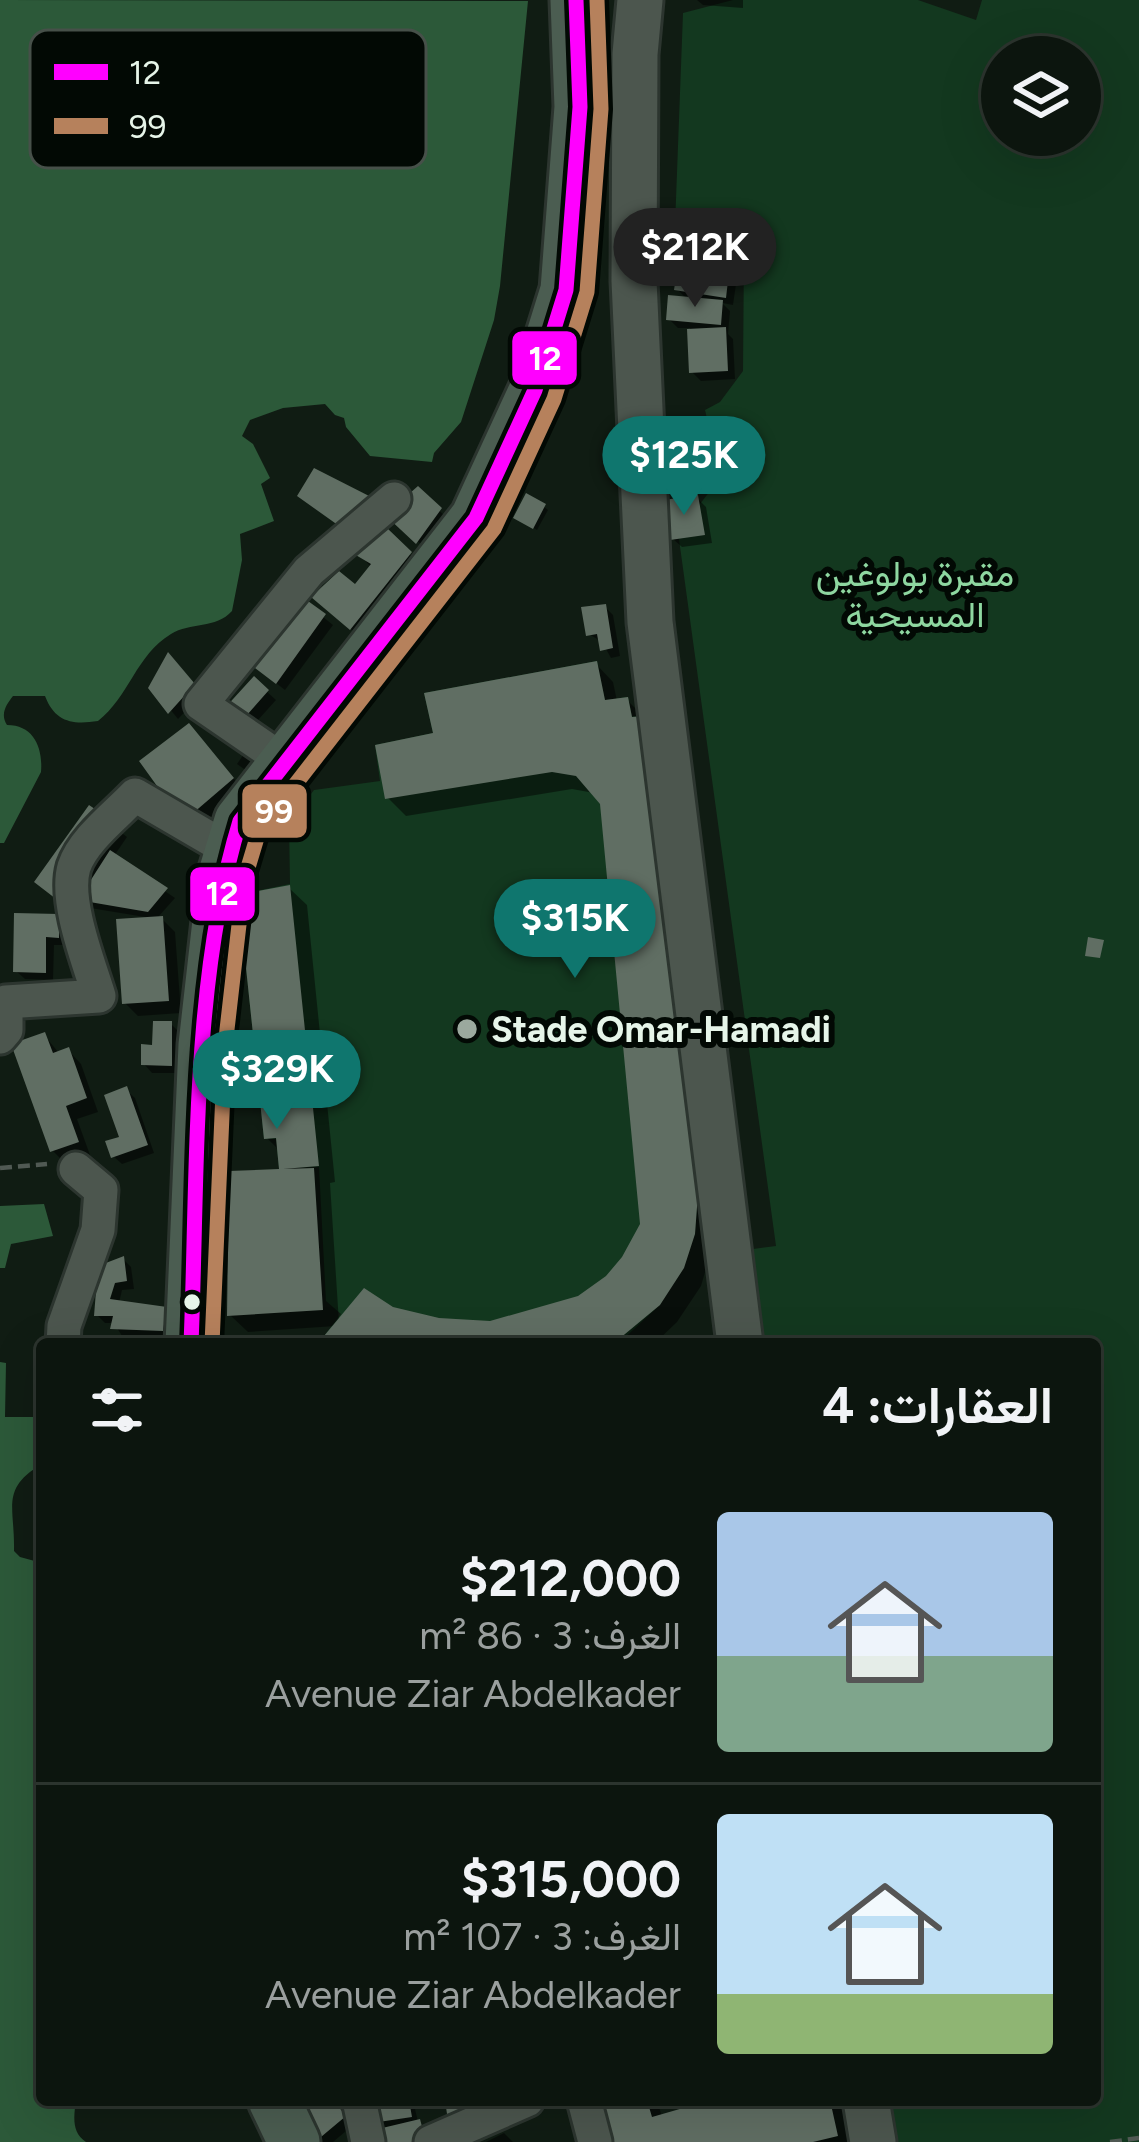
<!DOCTYPE html>
<html lang="ar">
<head>
<meta charset="utf-8">
<style>
	body { margin:0; font-family:Figtree,Vazirmatn,sans-serif; background:#151e17; color:#f1f3f6; direction:rtl; height:100vh; display:flex; flex-direction:column; font-size:45px; white-space:nowrap }
	* { box-sizing:border-box; margin:0 }
	p { font-size:39px; color:#9a9f9e }
	.icon { flex:none; width:66px; height:66px; fill:none; stroke:currentColor; stroke-width:2; stroke-linecap:round; stroke-linejoin:round }
	.map { position:relative; flex:1; overflow:hidden; direction:ltr }
	.sheet { position:absolute; left:36px; top:1338px; width:1065px; height:768px; display:flex; flex-direction:column; background:#0c150e; border-radius:12px; box-shadow:0 12px 48px #0002,0 0 0 3px #2c342e; direction:rtl }
	.sheet>* { flex:none }
	.fabs { position:absolute; left:981px; top:36px; display:grid; gap:24px }
	.fabs a { display:grid; place-items:center; width:120px; height:120px; border-radius:50%; background:#0c150e; box-shadow:0 12px 48px #0002,0 0 0 3px #2c342e; font-size:60px }
	.price { position:absolute; translate:-50% -102px; padding:0 27px; border-radius:42px; background:#0f766e; color:#fff; font-size:39px; line-height:78px; filter:drop-shadow(0 3px 6px #0008) }
	.price::after { content:''; position:absolute; left:50%; top:72px; width:36px; height:27px; margin-left:-18px; background:inherit; clip-path:polygon(0 0,100% 0,50% 100%) }
	.price.active { background:#222; color:#fff }
	ul { padding:0; list-style:none }
	li { display:flex; align-items:center; gap:36px; height:300px; padding:0 48px }
	li+li { border-top:3px solid #2c342e }
	li span { display:grid; place-items:center; flex:none; width:336px; height:240px; border-radius:12px; color:#555 }
	li>.icon { margin-inline-start:auto }
	span .icon { width:144px; height:144px; fill:#fffc; stroke-width:1 }
	li b { font-size:51px }
	h2 { display:flex; justify-content:space-between; align-items:center; height:144px; padding:0 48px; font-size:51px }
	.map>svg:first-child { display:block }
</style>
</head>
<body>
<div class="map">
<svg width="1139" height="2142" viewBox="0 0 1139 2142">
	<rect width="100%" height="100%" fill="#101c13"/>
	<!-- green -->
	<path fill="#13381f" fill-rule="evenodd" d="M 733,0 L 918,0 L 976,20 L 982,0 L 1139,0 L 1139,2142 L 885,2142 L 883,2100 L 1095,2100 L 1095,1344 L 761,1344 L 746,1250 L 776,1246 L 678,532 L 721,477 L 705,410 L 720,402 L 743,371 L 744,250 L 674,252 L 683,13 ZM 1002,57 L 1080,57 L 1080,135 L 1002,135 Z
		M 597,661 L 605,700 L 628,697 L 632,716 L 644,716 L 699,1180 L 695,1234 L 660,1305 L 621,1341 L 613,1344 L 337,1344 L 324,1336 L 341,1314 L 326,1301 L 319,1167 L 279,1168 L 276,1139 L 264,1139 L 241,920 L 254,917 L 252,892 L 290,884 L 289,823 L 314,790 L 380,781 L 375,745 L 433,733 L 424,693 Z"/>
	<!-- water -->
	<path fill="#2c5939" d="M 0,0 L 528,1 L 500,286 L 494,320 L 461,422 L 434,453 L 432,462 L 370,456 L 346,427 L 344,418 L 335,415 L 325,404 L 283,408 L 250,420 L 242,436 L 253,444 L 270,478 L 261,484 L 274,521 L 240,534 L 242,560 L 232,611 C 216,629 190,622 171,634 C 136,655 129,697 98,721 C 72,725 55,722 45,696 L 13,696 C 6,705 0,714 7,725 C 34,725 43,748 41,772 L 4,843 L 0,843 Z
		M 44,1204 L 53,1236 L 11,1244 L 5,1268 L 0,1268 L 0,1206 Z
		M 0,1362 L 6,1363 L 5,1417 L 38,1417 L 42,1464 C 0,1489 15,1506 14,1551 L 20,1557 L 42,1563 L 42,1954 L 34,1970 L 42,1992 L 42,2100 L 76,2100 C 74,2116 71,2132 86,2142 L 0,2142 Z"/>
	<!-- shadow -->
	<path fill="#0007" fill-rule="evenodd" d="M 697,0 L 743,0 L 743,8 L 703,5 Z
		M 728,275 L 736,284 L 733,305 L 722,303 L 730,311 L 728,334 L 733,339 L 735,379 L 701,381 L 692,372 L 690,328 L 678,328 L 669,319 L 688,300 L 677,289 Z
		M 418,490 L 448,519 L 426,549 L 390,515 Z
		M 697,498 L 706,507 L 712,543 L 682,547 L 673,539 Z
		M 544,507 L 548,510 L 537,530 L 520,520 Z
		M 386,532 L 423,567 L 364,640 L 328,610 L 355,588 L 372,568 L 359,554 Z
		M 302,600 L 333,625 L 285,690 L 263,673 Z
		M 605,607 L 613,615 L 620,656 L 611,658 L 602,642 L 589,634 Z
		M 596,664 L 613,682 L 617,701 L 627,700 L 644,717 L 711,1252 L 701,1286 L 677,1322 L 654,1344 L 336,1344 L 328,1336 L 336,1326 L 248,1332 L 230,1315 L 282,1172 L 280,1151 L 267,1138 L 257,920 L 289,888 L 307,905 L 335,1182 L 330,1183 L 339,1323 L 392,1310 L 438,1321 L 490,1324 L 579,1299 L 608,1278 L 625,1259 L 643,1224 L 603,802 L 594,793 L 572,789 L 406,816 L 388,798 L 437,735 Z
		M 176,665 L 202,694 L 178,719 L 152,687 Z
		M 254,680 L 276,700 L 249,730 L 227,710 Z
		M 206,745 L 249,797 L 204,835 L 151,793 Z
		M 250,745 L 267,757 L 258,779 L 237,764 Z
		M 90,809 L 127,837 L 114,856 L 175,898 L 159,916 L 175,932 L 181,1013 L 138,1016 L 125,1003 L 145,917 L 90,908 L 38,882 ZM 73,872 L 92,884 L 87,892 Z
		M 58,917 L 66,926 L 66,945 L 54,945 L 53,980 L 25,979 L 16,971 Z
		M 171,1024 L 179,1032 L 179,1073 L 152,1073 L 144,1064 Z
		M 44,1035 L 59,1053 L 68,1050 L 81,1064 L 98,1112 L 77,1119 L 90,1155 L 66,1164 L 53,1151 Z
		M 126,1090 L 135,1098 L 154,1153 L 122,1164 L 113,1156 L 122,1139 Z
		M 123,1259 L 131,1267 L 134,1289 L 122,1290 L 119,1303 L 165,1310 L 174,1318 L 170,1338 L 122,1336 L 114,1323 L 105,1323 L 97,1315 Z
		M 331,2100 L 352,2126 L 333,2142 L 317,2142 Z
		M 371,2100 L 413,2100 L 418,2122 L 428,2131 L 384,2142 Z
		M 594,2100 L 657,2100 L 662,2117 L 714,2100 L 843,2100 L 851,2142 L 606,2142 Z
		M 504,2133 L 513,2142 L 486,2142 Z"/>
	<!-- building -->
	<path fill="#606e63" d="M 678,264 L 729,272 L 726,298 L 674,290 Z
		M 668,295 L 723,300 L 721,325 L 666,320 Z
		M 726,327 L 728,371 L 689,373 L 687,329 Z
		M 314,468 L 375,499 L 342,528 L 297,496 Z
		M 418,486 L 442,508 L 416,544 L 385,515 Z
		M 526,493 L 546,504 L 533,529 L 513,518 Z
		M 698,495 L 705,535 L 670,540 L 664,500 Z
		M 387,528 L 412,552 L 350,630 L 311,597 L 339,571 L 355,584 L 371,564 L 354,554 Z
		M 301,596 L 326,614 L 276,684 L 251,665 Z
		M 606,604 L 613,648 L 600,651 L 597,634 L 586,636 L 581,607 Z
		M 168,652 L 195,684 L 168,714 L 148,688 Z
		M 597,661 L 605,700 L 628,697 L 632,717 L 644,716 L 699,1180 L 695,1234 L 684,1268 L 660,1305 L 613,1344 L 337,1344 L 324,1336 L 364,1288 L 393,1307 L 439,1318 L 490,1321 L 578,1296 L 606,1276 L 622,1257 L 640,1224 L 600,804 L 576,776 L 552,772 L 385,799 L 375,745 L 433,733 L 424,693 Z
		M 254,676 L 269,690 L 239,724 L 223,710 Z
		M 189,723 L 234,778 L 185,820 L 146,792 L 157,786 L 139,761 Z
		M 89,805 L 121,827 L 85,880 L 58,862 L 78,878 L 60,902 L 34,882 Z
		M 110,850 L 168,888 L 148,912 L 78,900 Z
		M 290,885 L 319,1166 L 283,1169 L 314,1168 L 323,1310 L 227,1316 L 229,1171 L 279,1169 L 276,1138 L 264,1139 L 241,920 L 254,917 L 252,892 Z
		M 14,913 L 59,914 L 59,938 L 46,937 L 46,973 L 13,972 Z
		M 163,916 L 169,1001 L 122,1004 L 116,919 Z
		M 1088,937 L 1104,940 L 1100,958 L 1085,956 Z
		M 153,1021 L 172,1021 L 172,1066 L 141,1065 L 141,1044 L 152,1045 Z
		M 45,1032 L 53,1053 L 69,1047 L 87,1098 L 66,1106 L 79,1142 L 50,1152 L 11,1044 Z
		M 127,1086 L 148,1145 L 111,1158 L 105,1141 L 119,1137 L 104,1095 Z
		M 124,1256 L 127,1281 L 115,1283 L 110,1299 L 167,1307 L 163,1331 L 110,1329 L 113,1316 L 94,1316 L 98,1266 Z
		M 283,2100 L 333,2100 L 346,2116 L 315,2142 Z
		M 409,2100 L 412,2117 L 372,2123 L 368,2101 Z
		M 445,2100 L 485,2100 L 487,2116 L 448,2121 Z
		M 591,2100 L 647,2100 L 652,2117 L 711,2100 L 830,2100 L 838,2136 L 813,2142 L 603,2142 Z
		M 420,2119 L 426,2142 L 381,2142 L 378,2129 Z"/>
	<g fill="none" stroke-linecap="round" stroke-linejoin="round">
		<defs>
			<path id="street" d="M 284,761 L 201,704 L 309,571 L 394,499
				M 0,1037 L 6,1030 L 6,1002 L 99,996 C 89,963 64,901 74,867 C 83,840 116,815 135,795 L 231,851
				M 63,1344 L 64,1326 L 98,1230 L 101,1190 L 76,1169
				M 359,2100 L 368,2142
				M 584,2100 L 595,2142
				M 431,2142 L 527,2100"/>
			<path id="secondary" d="M 640,0 L 635,54 L 634,281 L 650,622 L 740,1344
				M 866,2100 L 873,2142"/>
			<path id="primary" d="M 191,1344 L 204,1045 L 223,877 L 240,821 L 476,518 L 535,390 L 566,290 L 580,107 L 576,0
				M 274,2100 L 294,2142"/>
		</defs>
		<!-- street casing -->
		<use href="#street" stroke="#2c352f" stroke-width="39"/>
		<!-- secondary casing -->
		<use href="#secondary" stroke="#2c352f" stroke-width="51"/>
		<!-- primary casing -->
		<use href="#primary" stroke="#2c352f" stroke-width="57"/>
		<!-- path -->
		<path stroke="#505953" stroke-width="4.5" stroke-dasharray="12 6" stroke-linecap="butt" d="M 0,1168 L 47,1164
			M 1110,2142 L 1139,2138"/>
		<!-- street -->
		<use href="#street" stroke="#4c564e" stroke-width="33"/>
		<!-- secondary -->
		<use href="#secondary" stroke="#4c564e" stroke-width="45"/>
		<!-- primary -->
		<use href="#primary" stroke="#4b5d51" stroke-width="51"/>
		<defs>
			<path id="bus-1" d="M 191,1344 C 198,1177 191,981 240,821 L 476,518 L 535,390 L 566,290 L 580,107 L 576,0"/>
			<path id="bus-2" d="M 212,1344 L 225,1047 L 244,881 L 259,831 L 494,529 L 554,399 L 587,292 L 601,109 L 597,0"/>
		</defs>
		<!-- bus-1 casing -->
		<use href="#bus-1" stroke="#020904" stroke-width="24"/>
		<!-- bus-2 casing -->
		<use href="#bus-2" stroke="#020904" stroke-width="24"/>
		<!-- bus-1 -->
		<use href="#bus-1" stroke="#f0f" stroke-width="15"/>
		<!-- bus-2 -->
		<use href="#bus-2" stroke="#b6815c" stroke-width="15"/>
	</g>
	<!-- markers -->
	<circle fill="#9ba99e" stroke="#020904" stroke-width="4.5" cx="467" cy="1029" r="12"/>
	<circle fill="#e6f5e9" stroke="#020904" stroke-width="4.5" cx="192" cy="1302" r="10"/>
	<g text-anchor="middle" dominant-baseline="central" stroke-width="12" stroke-linejoin="round" paint-order="stroke">
		<!-- park labels -->
		<g font-size="36" fill="#8ed7a0" stroke="#020904">
			<text x="915" y="573">مقبرة بولوغين<tspan x="915" dy="41">المسيحية</tspan></text>
		</g>
		<!-- poi labels -->
		<g font-size="36" font-weight="bold" fill="#e6f5e9" stroke="#020904" text-anchor="start">
			<text x="491" y="1029">Stade Omar-Hamadi</text>
		</g>
	</g>
	<!-- legend -->
	<rect x="30" y="30" width="396" height="138" rx="18" fill="#020904" stroke="#465049" stroke-width="3"/>
	<rect x="54" y="64" width="54" height="16" fill="#f0f"/>
	<rect x="54" y="118" width="54" height="16" fill="#b6815c"/>
	<g font-size="33" fill="#e6f5e9">
		<text x="129" y="84">12</text>
		<text x="129" y="138">99</text>
	</g>
	<g stroke="#020904" stroke-width="4.5">
		<rect x="510" y="329" width="69" height="58" rx="12" fill="#f0f"/>
		<rect x="240" y="782" width="69" height="58" rx="12" fill="#b6815c"/>
		<rect x="188" y="865" width="69" height="58" rx="12" fill="#f0f"/>
	</g>
	<g font-size="33" text-anchor="middle" font-weight="bold" fill="#fff">
		<text x="545" y="370">12</text>
		<text x="274" y="823">99</text>
		<text x="222" y="905">12</text>
	</g>
</svg>
<div class="fabs">
<a><svg class="icon" aria-label="layers" viewBox="0 0 24 24"><path d="M12 4l9 5-9 5-9-5zM3 14l9 5 9-5"/></svg></a>
</div>
<b class="price active" style="left:695px;top:310px">$212K</b>
<b class="price" style="left:684px;top:518px">$125K</b>
<b class="price" style="left:575px;top:981px">$315K</b>
<b class="price" style="left:277px;top:1132px">$329K</b>
<section class="sheet">
<h2>العقارات: 4<svg class="icon" aria-label="filters" viewBox="0 0 24 24"><path d="M4 7h16M4 17h16"/><circle cx="9" cy="7" r="2"/><circle cx="15" cy="17" r="2"/></svg></h2>
<ul>
<li><span style="background:linear-gradient(#a9c7e8 60%,#7fa58c 0)"><svg class="icon" aria-label="home" viewBox="0 0 24 24"><path d="M3 11l9-7 9 7M6 9v11h12V9"/></svg></span><div><b>$212,000</b><p>الغرف: 3 · 86 m²</p><p>Avenue Ziar Abdelkader</p></div></li>
<li><span style="background:linear-gradient(#bfe0f5 75%,#8fb573 0)"><svg class="icon" aria-label="home" viewBox="0 0 24 24"><path d="M3 11l9-7 9 7M6 9v11h12V9"/></svg></span><div><b>$315,000</b><p>الغرف: 3 · 107 m²</p><p>Avenue Ziar Abdelkader</p></div></li>
</ul>
</section>
</div>
</body>
</html>
